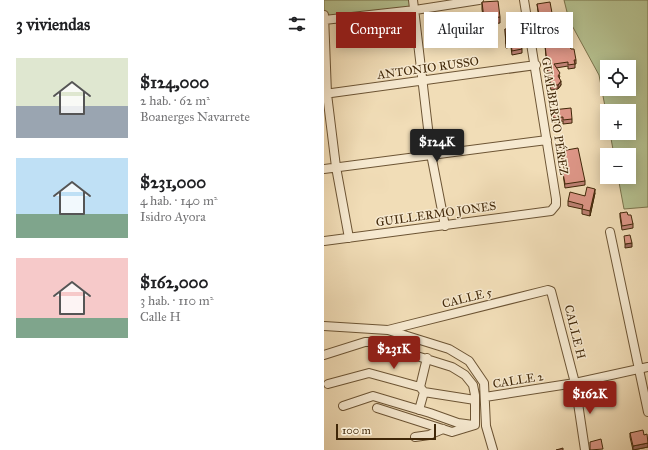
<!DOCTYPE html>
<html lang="es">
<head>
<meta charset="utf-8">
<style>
	body { margin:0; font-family:"IM FELL Great Primer",serif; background:#f2f2f2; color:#202124; height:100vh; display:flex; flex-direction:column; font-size:15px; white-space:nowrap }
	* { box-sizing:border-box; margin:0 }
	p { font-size:13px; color:#757577 }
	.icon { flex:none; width:22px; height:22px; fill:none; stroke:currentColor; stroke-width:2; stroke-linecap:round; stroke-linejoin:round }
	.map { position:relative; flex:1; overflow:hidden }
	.details { display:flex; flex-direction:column; background:#fff; width:324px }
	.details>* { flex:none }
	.banner { position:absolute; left:12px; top:12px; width:252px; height:36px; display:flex; gap:8px }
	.tools { position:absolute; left:276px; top:60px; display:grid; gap:8px }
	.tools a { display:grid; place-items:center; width:36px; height:36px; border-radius:0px; background:#fff; box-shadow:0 2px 10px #0003; font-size:20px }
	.scale { position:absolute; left:12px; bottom:10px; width:100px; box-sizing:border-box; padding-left:4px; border:2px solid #402708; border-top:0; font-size:11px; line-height:14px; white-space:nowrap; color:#402708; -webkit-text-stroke:3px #f6e9d0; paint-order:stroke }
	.price { position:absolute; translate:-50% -34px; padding:0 9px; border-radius:4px; background:#8f2418; color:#fff; font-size:13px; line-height:26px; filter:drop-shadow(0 1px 2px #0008) }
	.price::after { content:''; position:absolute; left:50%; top:24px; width:12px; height:9px; margin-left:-6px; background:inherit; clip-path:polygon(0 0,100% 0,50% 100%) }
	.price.current { background:#222; color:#fff }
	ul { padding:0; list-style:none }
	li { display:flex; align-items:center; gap:12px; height:100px; padding:0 16px }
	li span { display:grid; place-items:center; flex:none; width:112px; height:80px; border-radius:0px; color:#555 }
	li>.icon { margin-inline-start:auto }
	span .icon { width:48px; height:48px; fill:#fffc; stroke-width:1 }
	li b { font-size:17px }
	h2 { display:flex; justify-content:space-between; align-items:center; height:48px; padding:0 16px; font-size:17px }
	.tag { padding:0 14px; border-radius:0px; background:#fff; box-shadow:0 2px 10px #0003; font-size:14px; line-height:36px }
	.tag.current { background:#8f2418; color:#fff }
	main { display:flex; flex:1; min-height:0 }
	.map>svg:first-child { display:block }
</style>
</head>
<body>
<main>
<section class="details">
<h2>3 viviendas<svg class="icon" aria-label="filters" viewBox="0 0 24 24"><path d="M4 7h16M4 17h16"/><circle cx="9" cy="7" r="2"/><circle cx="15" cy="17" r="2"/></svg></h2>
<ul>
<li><span style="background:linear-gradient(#dfe7d0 60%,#9aa5b1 0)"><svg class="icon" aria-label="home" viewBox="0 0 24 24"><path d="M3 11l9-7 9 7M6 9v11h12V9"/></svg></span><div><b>$124,000</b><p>2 hab. · 62 m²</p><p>Boanerges Navarrete</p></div></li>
<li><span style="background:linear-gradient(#bfe0f5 70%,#7fa58c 0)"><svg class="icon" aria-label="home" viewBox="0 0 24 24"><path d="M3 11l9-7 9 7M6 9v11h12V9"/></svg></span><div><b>$231,000</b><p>4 hab. · 140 m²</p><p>Isidro Ayora</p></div></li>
<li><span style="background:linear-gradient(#f6c9c9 75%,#7fa58c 0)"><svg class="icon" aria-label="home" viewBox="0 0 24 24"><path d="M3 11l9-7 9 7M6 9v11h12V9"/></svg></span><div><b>$162,000</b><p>3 hab. · 110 m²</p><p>Calle H</p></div></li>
</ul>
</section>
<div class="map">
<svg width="324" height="450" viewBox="0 0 324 450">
	<rect width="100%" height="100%" fill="#f1ddb7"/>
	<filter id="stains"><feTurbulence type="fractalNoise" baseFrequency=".005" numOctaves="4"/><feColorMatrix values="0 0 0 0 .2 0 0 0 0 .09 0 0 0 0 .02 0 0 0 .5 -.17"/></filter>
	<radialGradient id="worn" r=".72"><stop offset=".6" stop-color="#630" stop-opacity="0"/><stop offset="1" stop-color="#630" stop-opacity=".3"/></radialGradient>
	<!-- green -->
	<path fill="#b6c291" stroke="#7b744c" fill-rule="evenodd" d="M 0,0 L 89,0 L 91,10 L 0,20 Z
		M 240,0 L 324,0 L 324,207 L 300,209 L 294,177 L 305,177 L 305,155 L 290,155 L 286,133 L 305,133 L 305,111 L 283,111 L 283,117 L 275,75 L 245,20 ZM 283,67 L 305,67 L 305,89 L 283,89 Z"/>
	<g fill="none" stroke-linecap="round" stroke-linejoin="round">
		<defs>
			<path id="minor" d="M 89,0 L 107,154 L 121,226
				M 0,15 L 3,94 L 12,167 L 25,238
				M 0,20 L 91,10 L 155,0
				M 0,94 L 212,65
				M 0,169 L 223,140
				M 286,232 L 324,412
				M 0,241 L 227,211 L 232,205 L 232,199 L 200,0
				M 0,326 L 64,330 L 125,349 L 145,361 L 160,383 L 162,426 L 169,450
				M 64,330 L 224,290 L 227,291 L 251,383 L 261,450
				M 0,355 L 41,342 L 48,342 L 128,367 L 141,375 L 149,385 L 151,395 L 151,425 L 128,432 L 53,408
				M 4,384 L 45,373 L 96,387 L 100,392 L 95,410
				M 96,387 L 103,358
				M 100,392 L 151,400
				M 161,397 L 251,383 L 324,367
				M 19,406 L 49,396 L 106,413 L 134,423 L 149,425
				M 91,437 L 105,435 L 119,429"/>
		</defs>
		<!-- minor casing -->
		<use href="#minor" stroke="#6c5434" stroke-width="10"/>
		<!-- minor -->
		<use href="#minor" stroke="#f6e9d0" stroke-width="8"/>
	</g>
	<!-- wall -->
	<path fill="#bd8073" stroke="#402708" d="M 158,2 L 176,17 L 176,23 L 160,25 L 158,9 Z
		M 213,4 L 228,13 L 228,18 L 215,19 Z
		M 181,29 L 198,49 L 198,53 L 188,55 L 187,47 L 182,48 Z
		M 220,36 L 252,60 L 252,64 L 251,64 L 251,68 L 244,69 L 244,66 L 232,68 L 236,77 L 235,78 L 237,85 L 234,89 L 227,90 L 224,76 Z
		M 228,110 L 248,119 L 248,123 L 239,124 L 239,121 L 229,122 Z
		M 237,151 L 261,181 L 261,185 L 241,188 L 239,173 L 241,172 L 237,155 Z
		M 271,193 L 266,216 L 258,214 L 258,209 L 244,206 L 244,201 L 261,196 Z
		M 296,213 L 304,215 L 309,224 L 309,228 L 298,230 L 296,217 Z
		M 306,433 L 320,435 L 324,441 L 324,447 L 309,450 L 306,437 Z"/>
	<!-- shaded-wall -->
	<path fill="#9a685e" stroke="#402708" d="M 237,81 L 237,85 L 234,89 L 234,85 Z
		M 271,189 L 271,193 L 266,216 L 266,211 Z
		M 308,243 L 308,247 L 301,248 L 301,244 Z
		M 324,443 L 324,447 L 309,450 L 309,446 Z"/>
	<!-- building -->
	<path fill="#dc9586" stroke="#402708" d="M 174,1 L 176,17 L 160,19 L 158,2 Z
		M 226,2 L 228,13 L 215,15 L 213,4 Z
		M 193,27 L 198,49 L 188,51 L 187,43 L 182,44 L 181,29 Z
		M 236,33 L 247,49 L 250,49 L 252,60 L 250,60 L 251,64 L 244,65 L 244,62 L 230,64 L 236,73 L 234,76 L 237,81 L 234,85 L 227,85 L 224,72 L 220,36 Z
		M 247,108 L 248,119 L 239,120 L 239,117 L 229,118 L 228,110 Z
		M 254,148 L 261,181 L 241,184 L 239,173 L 242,172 L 237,151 Z
		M 263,187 L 271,189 L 266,211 L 258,209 L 259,205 L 244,201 L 246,192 L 261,196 Z
		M 303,212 L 304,215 L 307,215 L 309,224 L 298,226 L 296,213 Z
		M 306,235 L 308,243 L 301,244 L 300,236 Z
		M 319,430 L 320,435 L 323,434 L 324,443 L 309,446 L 306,433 Z
		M 277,439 L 279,449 L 266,450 L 266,442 Z
		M 239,448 L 239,450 L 232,450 Z"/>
	<g text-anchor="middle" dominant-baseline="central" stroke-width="3" stroke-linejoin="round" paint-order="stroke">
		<!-- street labels -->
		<g font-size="12" fill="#402708" stroke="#f6e9d0">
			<text transform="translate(104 68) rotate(-8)">ANTONIO RUSSO</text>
			<text transform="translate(231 116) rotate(81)">GUALBERTO PÉREZ</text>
			<text transform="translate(112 214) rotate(-8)">GUILLERMO JONES</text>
			<text transform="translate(143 298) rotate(-14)">CALLE 5</text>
			<text transform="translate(251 332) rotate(76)">CALLE H</text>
			<text transform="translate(194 380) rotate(-9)">CALLE 2</text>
		</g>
	</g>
	<rect width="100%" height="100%" filter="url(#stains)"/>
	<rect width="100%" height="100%" fill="url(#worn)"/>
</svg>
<div class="tools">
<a><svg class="icon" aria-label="locate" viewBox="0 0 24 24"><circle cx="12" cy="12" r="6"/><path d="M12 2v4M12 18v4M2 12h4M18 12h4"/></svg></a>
<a>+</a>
<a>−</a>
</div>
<div class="scale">100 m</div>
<b class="price current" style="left:113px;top:163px">$124K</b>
<b class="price" style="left:70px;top:370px">$231K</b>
<b class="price" style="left:266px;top:415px">$162K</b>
<div class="banner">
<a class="tag current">Comprar</a>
<a class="tag">Alquilar</a>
<a class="tag">Filtros</a>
</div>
</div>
</main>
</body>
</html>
